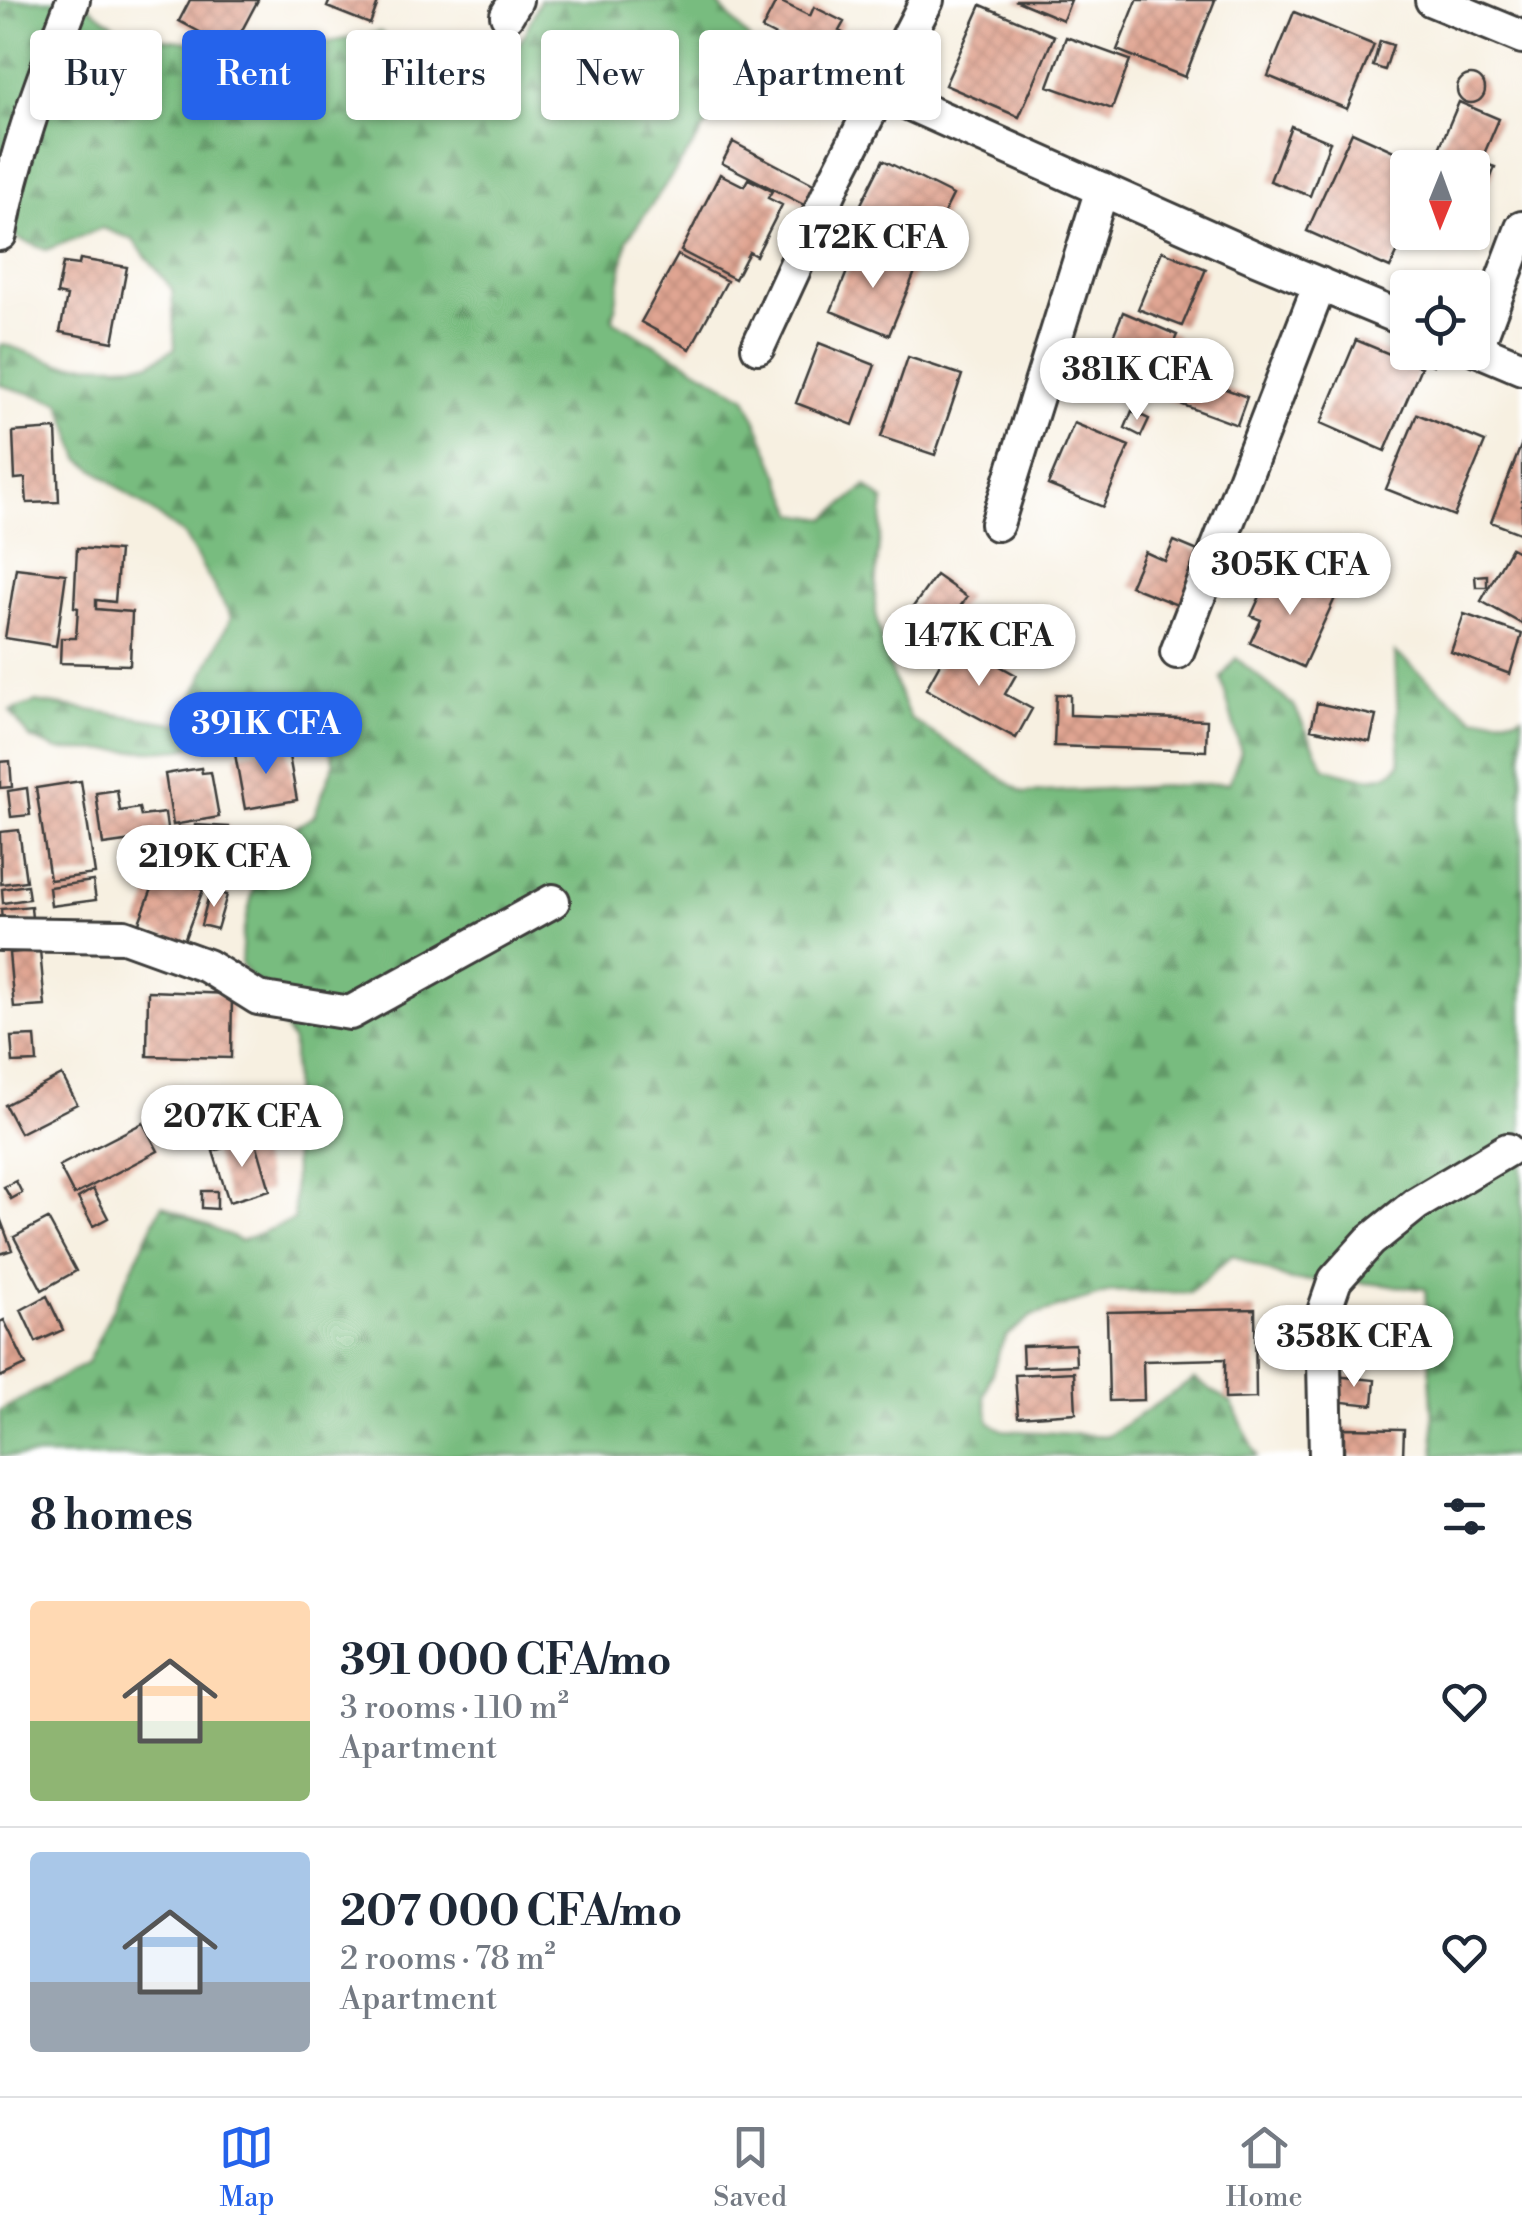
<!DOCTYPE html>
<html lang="en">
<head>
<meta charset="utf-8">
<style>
	body { margin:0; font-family:"Libre Bodoni",serif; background:#f6f6f7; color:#1f2937; height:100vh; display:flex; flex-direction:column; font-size:38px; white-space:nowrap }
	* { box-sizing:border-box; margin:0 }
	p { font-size:32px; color:#747a83 }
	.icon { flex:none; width:55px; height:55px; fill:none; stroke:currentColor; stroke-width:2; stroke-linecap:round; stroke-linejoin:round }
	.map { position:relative; height:1456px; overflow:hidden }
	.drawer { display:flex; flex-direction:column; background:#fff; flex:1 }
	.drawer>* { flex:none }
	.guide { position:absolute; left:30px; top:30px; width:1000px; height:90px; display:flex; gap:20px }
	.needle { width:65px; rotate:181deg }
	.tools { position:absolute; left:1390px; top:150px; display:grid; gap:20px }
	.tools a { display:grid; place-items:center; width:100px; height:100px; border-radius:10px; background:#fff; box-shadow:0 2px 8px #0004; font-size:50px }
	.price { position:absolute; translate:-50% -85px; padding:0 22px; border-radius:35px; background:#fff; color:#222; font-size:32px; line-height:65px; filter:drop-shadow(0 2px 5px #0008) }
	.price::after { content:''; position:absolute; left:50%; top:60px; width:30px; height:22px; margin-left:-15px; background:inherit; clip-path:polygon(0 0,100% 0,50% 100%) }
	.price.selected { background:#2563eb; color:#fff }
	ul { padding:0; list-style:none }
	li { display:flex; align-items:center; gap:30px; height:250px; padding:0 30px }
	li+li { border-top:2px solid #e0e1e3 }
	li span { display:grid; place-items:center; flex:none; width:280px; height:200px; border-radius:10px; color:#555 }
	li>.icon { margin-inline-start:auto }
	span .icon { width:120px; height:120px; fill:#fffc; stroke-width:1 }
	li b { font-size:42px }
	h2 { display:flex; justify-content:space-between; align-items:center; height:120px; padding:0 30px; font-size:42px }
	.chip { padding:0 35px; border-radius:10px; background:#fff; box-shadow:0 2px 8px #0004; font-size:35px; line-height:90px }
	.chip.selected { background:#2563eb; color:#fff }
	.menu { display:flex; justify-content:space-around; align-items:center; height:140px; border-top:2px solid #e0e1e3; background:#fff; font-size:28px; color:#747a83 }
	.menu a { display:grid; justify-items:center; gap:5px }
	.menu .selected { color:#2563eb }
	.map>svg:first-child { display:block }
</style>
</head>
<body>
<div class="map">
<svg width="1522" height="1456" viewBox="0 0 1522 1456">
	<defs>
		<pattern id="forest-firs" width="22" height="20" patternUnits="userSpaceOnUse" patternTransform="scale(2.5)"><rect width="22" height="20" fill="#78bc7f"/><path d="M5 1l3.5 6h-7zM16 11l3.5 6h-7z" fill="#629867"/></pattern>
		<pattern id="building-cross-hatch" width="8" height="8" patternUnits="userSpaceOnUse" patternTransform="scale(2.5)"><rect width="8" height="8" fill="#e0a592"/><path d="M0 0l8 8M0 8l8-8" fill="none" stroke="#c08d7d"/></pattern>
	</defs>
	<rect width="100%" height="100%" fill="#fff"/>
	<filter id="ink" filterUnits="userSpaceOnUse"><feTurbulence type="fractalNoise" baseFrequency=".01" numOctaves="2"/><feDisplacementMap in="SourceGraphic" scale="20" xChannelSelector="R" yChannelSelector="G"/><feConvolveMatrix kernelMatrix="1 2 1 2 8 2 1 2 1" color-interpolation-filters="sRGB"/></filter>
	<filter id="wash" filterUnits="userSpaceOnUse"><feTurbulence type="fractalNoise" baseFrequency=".0048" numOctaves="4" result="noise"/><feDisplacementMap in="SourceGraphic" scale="40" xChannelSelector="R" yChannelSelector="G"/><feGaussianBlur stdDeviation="2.25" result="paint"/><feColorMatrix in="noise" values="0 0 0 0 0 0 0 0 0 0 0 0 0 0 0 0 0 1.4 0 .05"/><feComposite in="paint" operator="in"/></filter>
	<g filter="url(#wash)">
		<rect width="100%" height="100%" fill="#f7f0e1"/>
		<!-- forest -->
		<path fill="url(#forest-firs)" stroke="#4a6c4e" stroke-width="2.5" d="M 0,0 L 80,0 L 127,34 L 273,53 L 380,32 C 400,46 422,66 444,76 C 499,101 522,39 540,0 L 714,0 L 765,57 L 766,87 L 708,124 L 627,240 L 613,320 L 746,397 L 796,514 L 826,519 L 866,486 L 884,501 C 881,535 874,571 875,605 C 876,633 897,693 911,719 L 1024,793 L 1229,783 L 1241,752 L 1221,678 L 1236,658 L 1294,706 L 1325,768 C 1352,774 1380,788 1400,764 L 1395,652 L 1474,718 L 1517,717 L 1522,715 L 1522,1456 L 1435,1456 L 1425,1289 L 1335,1280 L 1291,1281 L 1232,1255 L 1190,1293 L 1113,1291 L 1032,1316 L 1006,1336 L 1000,1348 L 984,1396 L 990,1423 L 1003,1430 L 1108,1436 L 1194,1379 L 1232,1403 L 1257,1456 L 0,1456 L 0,1411 L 87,1363 L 162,1205 L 240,1241 L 294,1220 L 293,1042 L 241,963 L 243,934 L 263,847 L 314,816 L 334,763 L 325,735 L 267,723 L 183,749 L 153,751 L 58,750 L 30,738 L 10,711 L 36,702 L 180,724 L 231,617 L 184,535 L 80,459 L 60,402 L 0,385 L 0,345 L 4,344 L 60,364 L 120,365 L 150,363 L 175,348 L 172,289 L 132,239 L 102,228 L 46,250 L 16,238 L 15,178 L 0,168 Z"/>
		<g id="blocks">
			<!-- building -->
			<path fill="url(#building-cross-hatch)" d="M 190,0 L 258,0 L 232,49 L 179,21 Z
				M 330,0 L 379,0 L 370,24 L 327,7 Z
				M 777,0 L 810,16 L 814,7 L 844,22 L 839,31 L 878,51 L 863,80 L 762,29 Z
				M 1015,0 L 1071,0 L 1063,20 Z
				M 1137,0 L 1215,0 L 1185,77 L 1117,50 Z
				M 981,5 L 1054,36 L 1019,117 L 945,85 Z
				M 1294,12 L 1374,45 L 1347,109 L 1268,76 Z
				M 1066,37 L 1130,60 L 1112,109 L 1048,86 Z
				M 1380,41 L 1393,45 L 1385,70 L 1373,66 Z
				M1457 89a14 14 0 1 1 28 0a14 14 0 1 1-28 0Z
				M 1459,102 L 1499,119 L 1475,175 L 1472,174 L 1472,168 L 1457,168 L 1435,158 Z
				M 1291,126 L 1330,142 L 1310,196 L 1270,181 Z
				M 1352,132 L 1431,168 L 1408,168 L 1408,230 L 1390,268 L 1307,231 Z
				M 733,142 L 819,187 L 808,207 L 722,163 Z
				M 883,160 L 953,195 L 922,257 L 852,222 Z
				M 1486,164 L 1495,167 L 1489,182 L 1480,178 Z
				M 720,174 L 744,186 L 748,179 L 772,191 L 768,198 L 782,205 L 756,256 L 749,252 L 735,279 L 681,251 Z
				M 857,247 L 915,272 L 889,335 L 831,311 Z
				M 1162,251 L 1206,269 L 1182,326 L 1138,309 Z
				M 678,255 L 727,281 L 690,349 L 641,322 Z
				M 80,259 L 127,267 L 113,342 L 60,332 L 67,296 L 57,294 L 63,263 L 79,265 Z
				M 1123,312 L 1177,335 L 1155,386 L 1102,363 Z
				M 1356,340 L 1421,367 L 1385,451 L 1321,423 Z
				M 819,343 L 875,365 L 853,425 L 796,403 Z
				M 1413,352 L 1438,352 L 1433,365 L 1412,356 Z
				M 908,357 L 962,375 L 935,455 L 881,437 Z
				M 1175,370 L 1247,397 L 1237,425 L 1164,398 Z
				M 1132,411 L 1149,419 L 1141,436 L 1125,428 Z
				M 1417,414 L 1485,442 L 1454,516 L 1386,489 Z
				M 1074,423 L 1129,446 L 1103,507 L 1048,485 Z
				M 56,429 L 59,502 L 27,503 L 25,478 L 15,479 L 13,432 Z
				M 1522,443 L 1522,534 L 1491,522 Z
				M 1174,541 L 1205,554 L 1182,607 L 1130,586 L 1145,552 L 1165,561 Z
				M 77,548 L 119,551 L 115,602 L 96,600 L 96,609 L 132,612 L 130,665 L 60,663 L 61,638 L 76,638 L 78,608 L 74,607 Z
				M 1511,548 L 1522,554 L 1522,624 L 1481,601 Z
				M 16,568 L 66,574 L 56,646 L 5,638 Z
				M 1272,570 L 1335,598 L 1303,667 L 1250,643 L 1261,620 L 1251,616 Z
				M 936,575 L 967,597 L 936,640 L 905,618 Z
				M 1487,575 L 1487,587 L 1476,587 L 1475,576 Z
				M 1464,614 L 1522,634 L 1510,674 L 1451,652 Z
				M 953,640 L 1016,675 L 1005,694 L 1032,709 L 1016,738 L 926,689 Z
				M 1056,694 L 1070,695 L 1070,715 L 1207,720 L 1206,751 L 1054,746 Z
				M 1317,703 L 1376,716 L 1370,742 L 1311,729 Z
				M 287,745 L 297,800 L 245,809 L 235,754 Z
				M 10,761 L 12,787 L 0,788 L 0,762 Z
				M 201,768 L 202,773 L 211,772 L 219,817 L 173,825 L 165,774 Z
				M 81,781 L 95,874 L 50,880 L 36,788 Z
				M 27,788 L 30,815 L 11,817 L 8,791 Z
				M 117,790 L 120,811 L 139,808 L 141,816 L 165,813 L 168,836 L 103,845 L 96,793 Z
				M 195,825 L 229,827 L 228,858 L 223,858 L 222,876 L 176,875 L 178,827 L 195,828 Z
				M 19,830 L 26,881 L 1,884 L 0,832 Z
				M 158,873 L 203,890 L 183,943 L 138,925 Z
				M 93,881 L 96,900 L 51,906 L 49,887 Z
				M 27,885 L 29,899 L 3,903 L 2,889 Z
				M 210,891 L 227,895 L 217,929 L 201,925 Z
				M 31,906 L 32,919 L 2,921 L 1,909 Z
				M 40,950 L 45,1006 L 14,1008 L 9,953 Z
				M 148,991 L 232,994 L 231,1058 L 147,1056 Z
				M 35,1036 L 37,1062 L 13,1063 L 11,1037 Z
				M 62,1075 L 77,1104 L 20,1133 L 5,1105 Z
				M 239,1109 L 245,1134 L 214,1141 L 208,1116 Z
				M 143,1123 L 158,1151 L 74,1195 L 59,1166 Z
				M 255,1139 L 270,1190 L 229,1202 L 213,1151 Z
				M 16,1181 L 22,1193 L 11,1199 L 4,1187 Z
				M 93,1189 L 108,1218 L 93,1226 L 78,1198 Z
				M 202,1191 L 217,1191 L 217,1209 L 202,1208 Z
				M 0,1218 L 12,1250 L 0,1254 Z
				M 48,1219 L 76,1271 L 42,1290 L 14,1237 Z
				M 47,1296 L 63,1330 L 36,1342 L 21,1310 Z
				M 1255,1309 L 1256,1398 L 1225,1399 L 1225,1359 L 1143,1361 L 1144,1400 L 1109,1401 L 1107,1312 Z
				M 1355,1317 L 1383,1318 L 1382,1362 L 1355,1362 Z
				M 4,1320 L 26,1365 L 0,1377 L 0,1322 Z
				M 1075,1344 L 1076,1365 L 1023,1367 L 1022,1346 Z
				M 1074,1372 L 1076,1413 L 1018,1417 L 1015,1375 Z
				M 1334,1376 L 1375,1380 L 1373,1405 L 1332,1401 Z
				M 1344,1428 L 1404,1429 L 1403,1456 L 1344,1456 Z"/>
		</g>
	</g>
	<g filter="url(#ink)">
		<use href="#blocks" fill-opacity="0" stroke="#3d3c3a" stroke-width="2.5"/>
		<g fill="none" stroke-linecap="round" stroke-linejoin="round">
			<defs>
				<path id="street" d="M 1432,0 L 1522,37
					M 507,15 L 516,0
					M 881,91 L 1256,258 L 1408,321
					M 0,234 C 14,153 44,77 73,0
					M 758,347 L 837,176 L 927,0
					M 1472,347 L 1522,368
					M 1476,349 L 1522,228
					M 997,524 L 1102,189
					M 1177,652 L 1320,284
					M 0,934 L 124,936 L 207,966 L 258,998 L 350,1013 L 553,901
					M 1326,1456 L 1323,1315 L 1335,1280 L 1370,1241 L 1416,1204 L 1507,1150"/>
			</defs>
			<!-- street casing -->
			<use href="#street" stroke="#3d3c3a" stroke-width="38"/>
			<!-- street -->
			<use href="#street" stroke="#fff" stroke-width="32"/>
		</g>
	</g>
</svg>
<div class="tools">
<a><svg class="needle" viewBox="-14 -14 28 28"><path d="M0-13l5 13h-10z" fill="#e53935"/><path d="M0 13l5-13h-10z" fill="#747a83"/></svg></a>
<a><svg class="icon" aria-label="locate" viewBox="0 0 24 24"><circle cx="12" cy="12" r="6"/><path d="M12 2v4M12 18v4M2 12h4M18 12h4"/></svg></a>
</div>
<b class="price" style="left:873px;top:291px">172K CFA</b>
<b class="price" style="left:1137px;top:423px">381K CFA</b>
<b class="price" style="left:1290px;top:618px">305K CFA</b>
<b class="price" style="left:979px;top:689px">147K CFA</b>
<b class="price selected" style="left:266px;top:777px">391K CFA</b>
<b class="price" style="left:214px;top:910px">219K CFA</b>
<b class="price" style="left:242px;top:1170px">207K CFA</b>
<b class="price" style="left:1354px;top:1390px">358K CFA</b>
<div class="guide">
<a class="chip">Buy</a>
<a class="chip selected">Rent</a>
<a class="chip">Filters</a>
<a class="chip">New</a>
<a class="chip">Apartment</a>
</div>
</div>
<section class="drawer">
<h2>8 homes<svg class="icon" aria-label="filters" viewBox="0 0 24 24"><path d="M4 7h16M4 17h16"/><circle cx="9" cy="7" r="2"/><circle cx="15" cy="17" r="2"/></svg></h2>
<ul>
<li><span style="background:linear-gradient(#ffd9b3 60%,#8fb573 0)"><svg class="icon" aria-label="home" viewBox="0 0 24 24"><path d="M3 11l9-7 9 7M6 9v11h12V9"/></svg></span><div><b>391 000 CFA/mo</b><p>3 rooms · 110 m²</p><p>Apartment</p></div><svg class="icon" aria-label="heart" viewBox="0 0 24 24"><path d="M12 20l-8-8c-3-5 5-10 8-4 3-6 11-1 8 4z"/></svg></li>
<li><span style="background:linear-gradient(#a9c7e8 65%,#9aa5b1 0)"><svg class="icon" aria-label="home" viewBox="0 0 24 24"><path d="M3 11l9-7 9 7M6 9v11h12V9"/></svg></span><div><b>207 000 CFA/mo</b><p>2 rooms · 78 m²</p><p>Apartment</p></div><svg class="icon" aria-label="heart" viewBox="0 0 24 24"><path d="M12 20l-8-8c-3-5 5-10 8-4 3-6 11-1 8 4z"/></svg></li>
</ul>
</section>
<nav class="menu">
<a class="selected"><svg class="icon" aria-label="map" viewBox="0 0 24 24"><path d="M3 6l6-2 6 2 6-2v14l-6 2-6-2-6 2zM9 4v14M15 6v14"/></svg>Map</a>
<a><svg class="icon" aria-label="saved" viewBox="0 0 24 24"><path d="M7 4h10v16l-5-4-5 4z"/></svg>Saved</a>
<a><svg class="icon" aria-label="home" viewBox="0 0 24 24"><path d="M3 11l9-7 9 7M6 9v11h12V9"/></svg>Home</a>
</nav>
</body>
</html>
